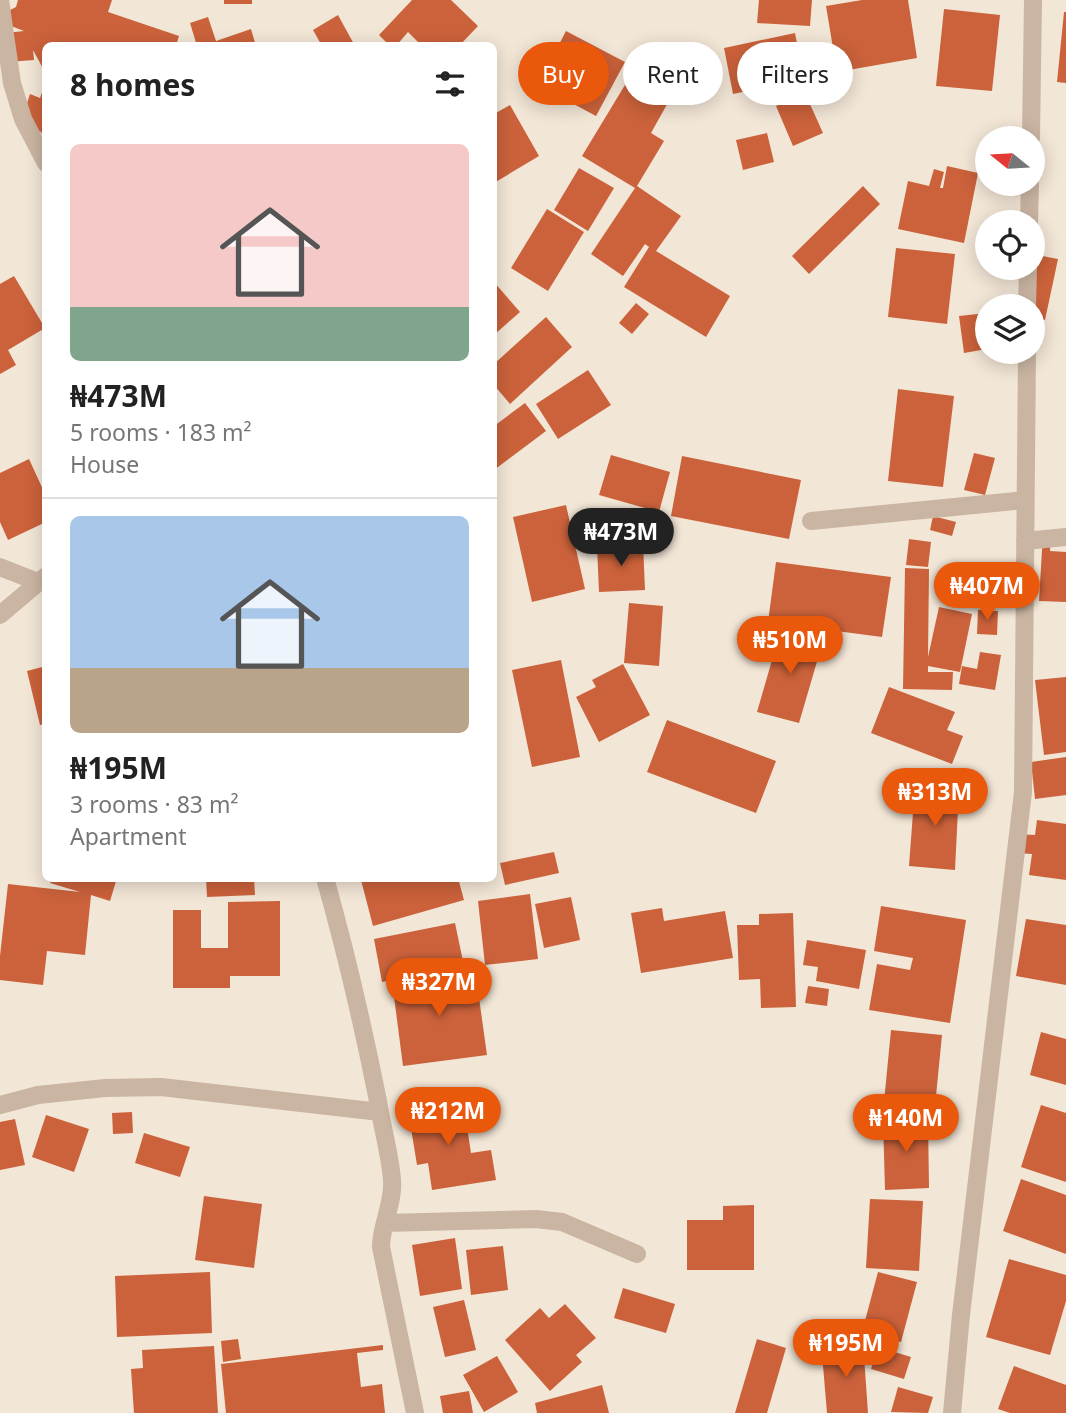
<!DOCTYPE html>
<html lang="en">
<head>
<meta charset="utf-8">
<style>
	body { margin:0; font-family:"Noto Sans",sans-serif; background:#f2f2f2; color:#222; height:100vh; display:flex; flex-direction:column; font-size:26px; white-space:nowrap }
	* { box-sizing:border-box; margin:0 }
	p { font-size:23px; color:#767676 }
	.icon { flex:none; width:38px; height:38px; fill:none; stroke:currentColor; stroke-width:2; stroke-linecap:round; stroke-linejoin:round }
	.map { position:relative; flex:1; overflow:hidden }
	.side { position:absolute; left:42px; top:42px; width:455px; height:840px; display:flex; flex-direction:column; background:#fff; border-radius:10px; box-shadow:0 4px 18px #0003 }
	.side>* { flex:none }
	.guide { position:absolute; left:518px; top:42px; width:443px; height:63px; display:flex; gap:14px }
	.needle { width:46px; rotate:288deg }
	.tools { position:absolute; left:975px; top:126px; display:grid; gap:14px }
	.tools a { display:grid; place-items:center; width:70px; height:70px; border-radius:50%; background:#fff; box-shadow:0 4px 18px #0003; font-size:35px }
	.price { position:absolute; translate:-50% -60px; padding:0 16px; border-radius:24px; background:#ea580c; color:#fff; font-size:23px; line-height:46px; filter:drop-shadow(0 2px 4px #0008) }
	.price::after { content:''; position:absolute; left:50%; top:42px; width:21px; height:16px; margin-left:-10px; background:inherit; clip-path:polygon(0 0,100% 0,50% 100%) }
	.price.on { background:#222; color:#fff }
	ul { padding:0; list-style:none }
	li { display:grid; align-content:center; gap:14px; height:371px; padding:0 28px }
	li+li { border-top:2px solid #e0e0e0 }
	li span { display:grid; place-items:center; height:217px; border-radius:10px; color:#555 }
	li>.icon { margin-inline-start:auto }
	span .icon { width:126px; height:126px; fill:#fffc; stroke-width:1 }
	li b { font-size:30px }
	h2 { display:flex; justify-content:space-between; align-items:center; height:84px; padding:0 28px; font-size:30px }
	.tag { padding:0 24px; border-radius:32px; background:#fff; box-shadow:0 4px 18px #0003; font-size:24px; line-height:63px }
	.tag.on { background:#ea580c; color:#fff }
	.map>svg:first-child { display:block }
</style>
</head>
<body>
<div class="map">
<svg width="1066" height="1413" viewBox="0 0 1066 1413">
	<rect width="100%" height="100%" fill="#f2e6d6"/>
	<!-- building -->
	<path fill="#cb623b" d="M 18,0 L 112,0 L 108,12 L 179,36 L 176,46 L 46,46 L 46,74 L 33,50 L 34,60 L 8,62 L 6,33 L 24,31 L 3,23 L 8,11 L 16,7 Z
		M 224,0 L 252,0 L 252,4 L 224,4 Z
		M 412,0 L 451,0 L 478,26 L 459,46 L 422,46 L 408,32 L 396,46 L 390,46 L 379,35 Z
		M 759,0 L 812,0 L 810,26 L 757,23 Z
		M 862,0 L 908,0 L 917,58 L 837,72 L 826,6 Z
		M 944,9 L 1000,15 L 992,91 L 936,86 Z
		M 1064,12 L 1066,12 L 1066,83 L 1057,82 Z
		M 338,15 L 355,46 L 322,46 L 313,30 Z
		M 208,17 L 216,41 L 251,29 L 256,46 L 197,46 L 190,23 Z
		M 566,31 L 625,62 L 596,116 L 538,85 Z
		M 795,33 L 804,79 L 733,94 L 724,48 Z
		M 631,75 L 670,99 L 651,133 L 664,141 L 637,186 L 681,216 L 656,251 L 730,296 L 706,337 L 624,287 L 649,247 L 645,244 L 623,276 L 591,254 L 635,188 L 582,156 Z
		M 45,84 L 46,142 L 41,132 L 20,125 L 30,94 L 40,98 Z
		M 805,93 L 823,133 L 793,146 L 776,106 Z
		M 510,105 L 539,156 L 494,183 L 494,114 Z
		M 767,133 L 774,162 L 743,170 L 736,140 Z
		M 947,166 L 978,173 L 964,243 L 898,229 L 908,181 L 929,186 L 934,169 L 944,172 L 940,188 L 943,188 Z
		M 579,168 L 614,188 L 588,231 L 554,210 Z
		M 863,186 L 880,204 L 809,274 L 792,256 Z
		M 547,209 L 584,232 L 548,291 L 511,268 Z
		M 896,248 L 955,254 L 947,324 L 888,317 Z
		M 1032,254 L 1058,259 L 1045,320 L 1032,318 Z
		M 14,276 L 45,328 L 8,350 L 16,365 L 0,374 L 0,284 Z
		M 494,282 L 520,312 L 494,335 Z
		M 636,303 L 649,314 L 632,334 L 619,323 Z
		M 987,313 L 987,349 L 964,353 L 959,316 Z
		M 546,317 L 572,347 L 510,404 L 494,385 L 494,364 Z
		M 588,370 L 611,405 L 558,439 L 536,404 Z
		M 898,389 L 954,396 L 943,487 L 888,481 Z
		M 525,403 L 546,431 L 494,470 L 494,426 Z
		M 974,453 L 995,458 L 985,495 L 964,490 Z
		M 611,455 L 670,472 L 659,512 L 599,495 Z
		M 682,456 L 801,480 L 789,539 L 671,516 Z
		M 29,459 L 46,496 L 46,522 L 8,540 L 0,522 L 0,473 Z
		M 566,505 L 585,589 L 532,602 L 513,517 Z
		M 933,516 L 956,522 L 952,536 L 930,530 Z
		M 1043,533 L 1051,533 L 1050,551 L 1066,552 L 1066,602 L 1039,601 Z
		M 909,539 L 931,542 L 928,567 L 906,565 Z
		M 643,543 L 645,590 L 599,592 L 597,546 Z
		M 776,562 L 891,577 L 882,637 L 768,622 Z
		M 905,568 L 929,569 L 928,657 L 939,607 L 972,614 L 960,672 L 928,666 L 928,672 L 953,672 L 952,690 L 903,689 Z
		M 629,603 L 663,606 L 659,666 L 624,663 Z
		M 978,610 L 998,611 L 997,635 L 977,634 Z
		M 781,629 L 823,641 L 799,723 L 757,712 Z
		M 980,652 L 1001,655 L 995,690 L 959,684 L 962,666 L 977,669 Z
		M 561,660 L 580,757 L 532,767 L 512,670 Z
		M 623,664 L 650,715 L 599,742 L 576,697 L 596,687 L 592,680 Z
		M 46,666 L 46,724 L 40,725 L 27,671 Z
		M 1066,677 L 1066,752 L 1044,755 L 1035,680 Z
		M 889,687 L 955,712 L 947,730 L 963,736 L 952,764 L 871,733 Z
		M 667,720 L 776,761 L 756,813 L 647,772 Z
		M 1066,757 L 1066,795 L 1035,799 L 1031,762 Z
		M 915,786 L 959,789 L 955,870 L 909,866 Z
		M 1037,820 L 1066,824 L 1066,880 L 1029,875 L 1032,854 L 1016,853 L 1017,834 L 1035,835 Z
		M 554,852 L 559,873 L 505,885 L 500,863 Z
		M 52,878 L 117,878 L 110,901 L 91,895 L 85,955 L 47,951 L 43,985 L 0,980 L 0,956 L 8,884 L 80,892 L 50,883 Z
		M 206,878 L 254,878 L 255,895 L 207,897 Z
		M 367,878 L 458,878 L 464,900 L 373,926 L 361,880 Z
		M 530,894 L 538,959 L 485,965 L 478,901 Z
		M 571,897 L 580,940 L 544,948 L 535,904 Z
		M 280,901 L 280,976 L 230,976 L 230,988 L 173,988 L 173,910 L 201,910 L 201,948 L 228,948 L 228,902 Z
		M 881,906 L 966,920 L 950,1023 L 869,1010 L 877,964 L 910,970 L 913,958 L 874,951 Z
		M 662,908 L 664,921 L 725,911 L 733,958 L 641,973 L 631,913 Z
		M 793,913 L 796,1007 L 761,1008 L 760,979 L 739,980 L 737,925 L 759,925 L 759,914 Z
		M 1026,919 L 1066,925 L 1066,985 L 1016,976 Z
		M 455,923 L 464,966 L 382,982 L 374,939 Z
		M 807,940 L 866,950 L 859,989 L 816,981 L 818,967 L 803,965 Z
		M 475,969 L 487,1055 L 403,1066 L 392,981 Z
		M 808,986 L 829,989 L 827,1006 L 805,1003 Z
		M 891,1030 L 942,1035 L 935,1106 L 884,1102 Z
		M 1041,1032 L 1066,1039 L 1066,1085 L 1030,1075 Z
		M 463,1101 L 471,1153 L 491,1150 L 496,1180 L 432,1190 L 428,1163 L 417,1165 L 408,1110 Z
		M 1041,1105 L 1066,1113 L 1066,1182 L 1021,1167 Z
		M 132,1112 L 133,1133 L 113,1134 L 112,1113 Z
		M 46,1115 L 89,1129 L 74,1172 L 32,1157 Z
		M 15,1119 L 25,1165 L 0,1170 L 0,1122 Z
		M 928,1119 L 929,1188 L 885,1190 L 883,1120 Z
		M 144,1133 L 190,1147 L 180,1177 L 135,1163 Z
		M 1021,1179 L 1066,1195 L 1066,1254 L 1003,1231 Z
		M 204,1196 L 262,1204 L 254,1268 L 195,1260 Z
		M 870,1199 L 923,1201 L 919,1271 L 866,1268 Z
		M 754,1205 L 754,1270 L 687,1270 L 687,1220 L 723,1220 L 723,1206 Z
		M 455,1238 L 462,1289 L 420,1296 L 412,1245 Z
		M 503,1246 L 508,1290 L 471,1295 L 466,1250 Z
		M 1009,1259 L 1066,1275 L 1066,1301 L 1050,1355 L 986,1337 Z
		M 210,1272 L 212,1333 L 117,1337 L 115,1276 Z
		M 878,1272 L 917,1282 L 901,1342 L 862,1332 Z
		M 623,1288 L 675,1304 L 666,1333 L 614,1318 Z
		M 464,1300 L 476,1350 L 445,1357 L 433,1307 Z
		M 565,1304 L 596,1338 L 576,1355 L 582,1362 L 550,1391 L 505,1340 L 540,1308 L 549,1318 Z
		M 238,1339 L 241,1359 L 223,1362 L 221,1341 Z
		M 757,1339 L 786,1348 L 767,1413 L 735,1413 Z
		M 863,1342 L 868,1413 L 827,1413 L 822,1354 L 832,1353 L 831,1345 Z
		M 383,1345 L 383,1350 L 357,1353 L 361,1387 L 382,1384 L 385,1413 L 226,1413 L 221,1364 Z
		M 214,1346 L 218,1413 L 134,1413 L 131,1369 L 143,1368 L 142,1350 Z
		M 878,1347 L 911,1357 L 904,1379 L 871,1369 Z
		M 497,1356 L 518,1392 L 484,1412 L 463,1375 Z
		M 1014,1366 L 1066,1385 L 1066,1413 L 1010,1413 L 998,1409 Z
		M 602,1385 L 609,1413 L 537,1413 L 535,1403 Z
		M 898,1387 L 933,1397 L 928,1413 L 891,1412 Z
		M 469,1391 L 473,1413 L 443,1413 L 440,1396 Z"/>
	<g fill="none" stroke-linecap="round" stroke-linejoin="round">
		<!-- minor -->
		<path stroke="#cab5a2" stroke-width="18" d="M 0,0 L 12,83 L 23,119 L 46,163
			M 1031,138 L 1033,0
			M 1029,222 L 1030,184
			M 1027,306 L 1028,268
			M 811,521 L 1025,500
			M 1025,541 L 1066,537
			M 0,567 L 38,582
			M 0,615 L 46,576
			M 325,878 C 346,952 363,1026 378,1101 C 382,1127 390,1154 392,1180 C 394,1203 381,1224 381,1247 L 415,1413
			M 0,1105 L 38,1095 L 105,1088 L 161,1087 L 380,1112
			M 385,1223 L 536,1219 L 562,1222 L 637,1254
			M 952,1413 L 961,1315 L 1023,792 L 1027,352"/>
	</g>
</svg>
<div class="tools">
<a><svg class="needle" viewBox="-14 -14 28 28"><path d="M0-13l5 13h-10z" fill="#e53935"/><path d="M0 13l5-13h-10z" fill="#767676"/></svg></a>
<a><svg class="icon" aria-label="locate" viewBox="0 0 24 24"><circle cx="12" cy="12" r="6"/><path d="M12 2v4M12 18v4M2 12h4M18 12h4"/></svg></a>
<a><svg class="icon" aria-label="layers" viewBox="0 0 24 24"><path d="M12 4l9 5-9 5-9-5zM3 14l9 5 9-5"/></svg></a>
</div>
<b class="price on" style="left:621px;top:568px">₦473M</b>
<b class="price" style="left:987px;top:622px">₦407M</b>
<b class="price" style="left:790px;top:676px">₦510M</b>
<b class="price" style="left:935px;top:828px">₦313M</b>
<b class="price" style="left:439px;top:1018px">₦327M</b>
<b class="price" style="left:448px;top:1147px">₦212M</b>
<b class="price" style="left:906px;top:1154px">₦140M</b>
<b class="price" style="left:846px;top:1379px">₦195M</b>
<div class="guide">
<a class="tag on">Buy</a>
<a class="tag">Rent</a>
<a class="tag">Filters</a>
</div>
<section class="side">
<h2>8 homes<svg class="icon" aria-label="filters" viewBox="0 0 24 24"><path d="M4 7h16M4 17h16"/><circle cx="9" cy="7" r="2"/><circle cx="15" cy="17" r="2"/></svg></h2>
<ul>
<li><span style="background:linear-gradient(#f6c9c9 75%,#7fa58c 0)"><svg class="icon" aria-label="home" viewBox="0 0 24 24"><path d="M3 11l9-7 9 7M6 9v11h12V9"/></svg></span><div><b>₦473M</b><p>5 rooms · 183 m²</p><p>House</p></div></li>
<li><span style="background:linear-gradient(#a9c7e8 70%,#b9a48a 0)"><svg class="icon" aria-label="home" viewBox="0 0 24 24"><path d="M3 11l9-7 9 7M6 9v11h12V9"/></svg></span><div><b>₦195M</b><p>3 rooms · 83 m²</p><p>Apartment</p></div></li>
</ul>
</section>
</div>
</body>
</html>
